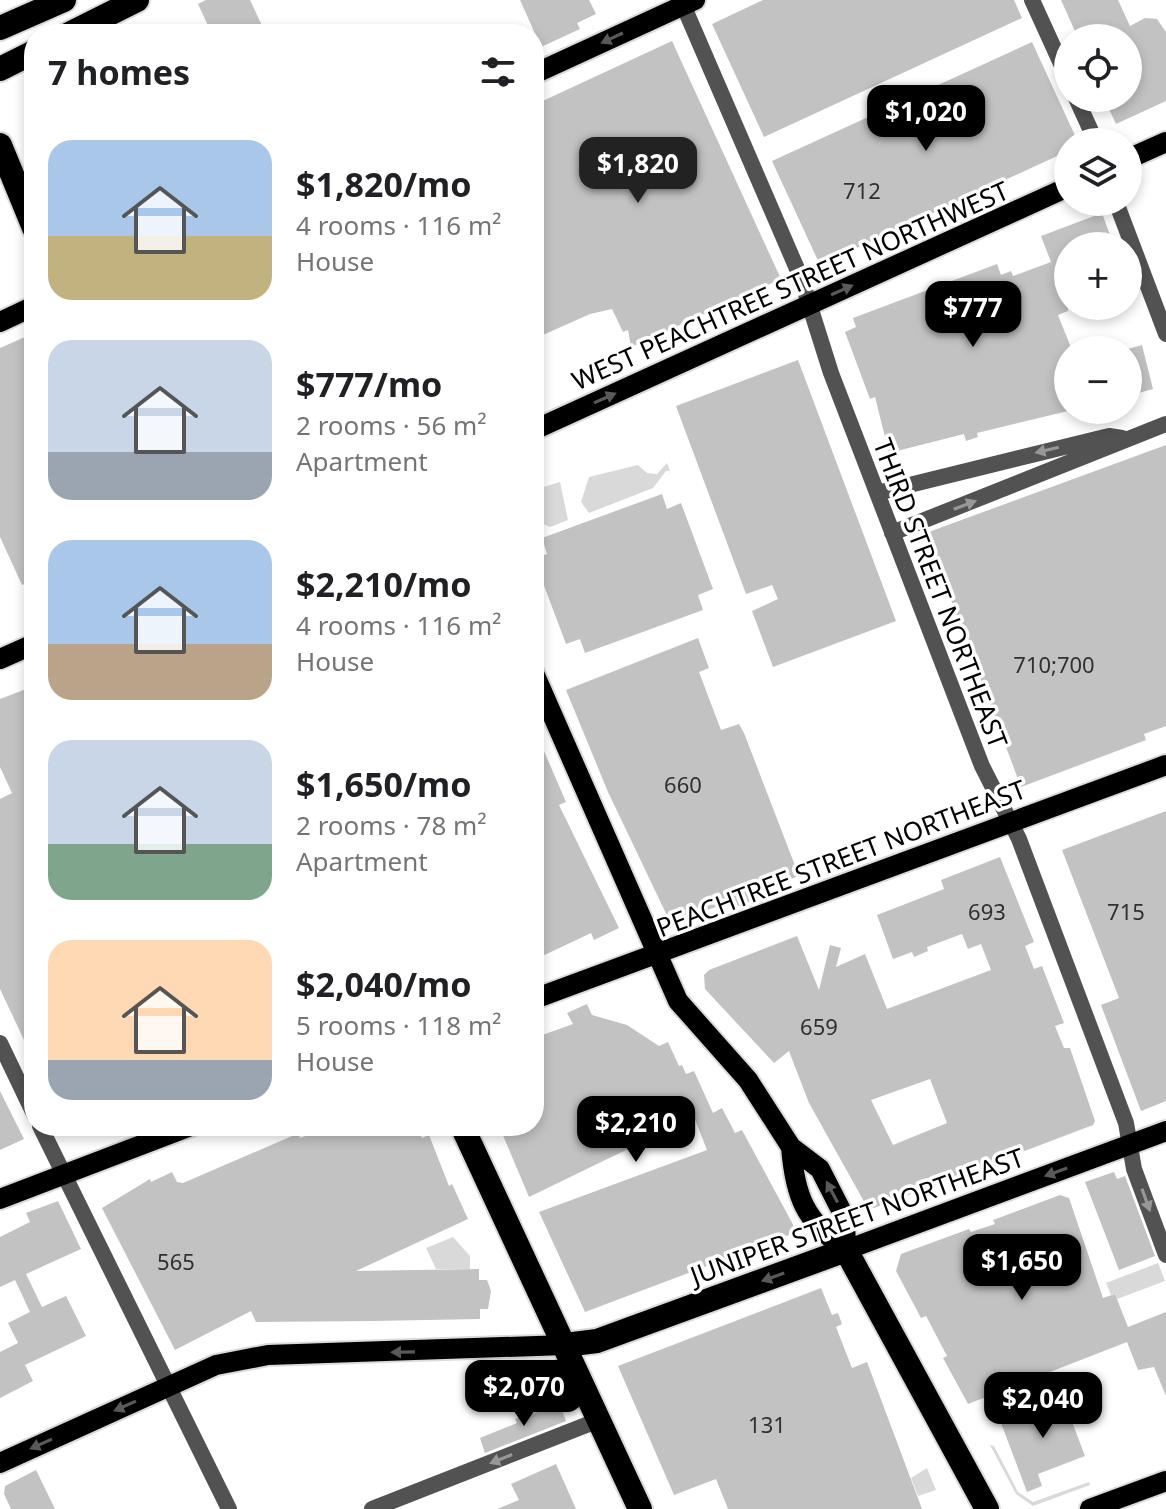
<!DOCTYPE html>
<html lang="en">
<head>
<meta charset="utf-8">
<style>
	body { margin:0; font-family:"Noto Sans",sans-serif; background:#f6f6f6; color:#202124; height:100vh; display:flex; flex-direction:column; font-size:30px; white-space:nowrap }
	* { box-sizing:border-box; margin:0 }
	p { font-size:26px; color:#757577 }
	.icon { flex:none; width:44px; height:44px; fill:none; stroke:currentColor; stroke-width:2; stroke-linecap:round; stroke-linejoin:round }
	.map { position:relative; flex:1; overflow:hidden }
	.side { position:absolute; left:24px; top:24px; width:520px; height:1112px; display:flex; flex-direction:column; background:#fff; border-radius:32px; box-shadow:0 4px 12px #0003 }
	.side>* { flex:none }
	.controls { position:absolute; left:1054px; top:24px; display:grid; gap:16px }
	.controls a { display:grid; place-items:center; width:88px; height:88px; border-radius:50%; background:#fff; box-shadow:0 4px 12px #0003; font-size:40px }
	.price { position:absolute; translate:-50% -68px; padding:0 18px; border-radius:16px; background:#000; color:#fff; font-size:26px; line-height:52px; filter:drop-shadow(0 2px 4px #0008) }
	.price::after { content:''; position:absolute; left:50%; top:48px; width:24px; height:18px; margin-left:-12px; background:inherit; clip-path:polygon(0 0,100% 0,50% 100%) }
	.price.on { background:#222; color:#fff }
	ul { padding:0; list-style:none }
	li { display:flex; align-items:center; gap:24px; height:200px; padding:0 24px }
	li span { display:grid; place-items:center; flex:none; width:224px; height:160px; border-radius:24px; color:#555 }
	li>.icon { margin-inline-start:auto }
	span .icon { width:96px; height:96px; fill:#fffc; stroke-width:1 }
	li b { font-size:34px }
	h2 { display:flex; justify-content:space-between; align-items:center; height:96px; padding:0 24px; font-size:34px }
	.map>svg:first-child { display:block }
</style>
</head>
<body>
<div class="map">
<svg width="1166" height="1509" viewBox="0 0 1166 1509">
	<rect width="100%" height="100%" fill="#fff"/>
	<!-- green -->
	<path fill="#d9d9d9" d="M 667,463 L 670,471 L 666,471 L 653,488 L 589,513 L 581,502 L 589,477 L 638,465 L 647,473 L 657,474 Z
		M 560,482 L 568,520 L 550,527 L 534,520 L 534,490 Z
		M 453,1237 L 470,1256 L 470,1269 L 436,1269 L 426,1248 Z
		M 1158,1263 L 1165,1281 L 1117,1299 L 1115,1294 L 1111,1295 L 1106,1283 Z
		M 990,1445 L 994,1446 L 1018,1492 L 1033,1502 L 1089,1482 L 1090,1485 L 1033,1506 L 1016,1494 Z
		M 927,1468 L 936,1490 L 918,1496 L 911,1478 Z"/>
	<!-- building -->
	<path fill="#c2c2c2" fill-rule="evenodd" d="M 206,0 L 250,0 L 266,34 L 212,34 L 198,4 Z
		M 520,0 L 589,0 L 596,14 L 577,23 L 580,29 L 541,47 Z
		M 763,0 L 1014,0 L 1022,18 L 764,137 L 712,24 Z
		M 1061,0 L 1118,0 L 1130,26 L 1145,18 L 1157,19 L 1166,32 L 1166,101 L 1116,124 L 1104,98 L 1128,98 L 1128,38 L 1078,38 Z
		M 672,41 L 781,279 L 631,347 L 628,330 L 623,332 L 612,309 L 590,314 L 534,339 L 534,105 Z
		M 1032,42 L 1078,142 L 1068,142 L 1068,151 L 820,265 L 772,161 Z
		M 1102,213 L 1114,246 L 1068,246 L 1068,311 L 1058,315 L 1072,350 L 1068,350 L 1068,411 L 977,433 L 978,437 L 966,441 L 964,434 L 889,453 L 875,397 L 870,399 L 845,332 L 856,327 L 853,318 L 997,264 L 1001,275 L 1011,271 L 1013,276 L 1051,262 L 1041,236 Z
		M 34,333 L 34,580 L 22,585 L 0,537 L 0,348 Z
		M 1142,345 L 1153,389 L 1128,396 L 1128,349 Z
		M 798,360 L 896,621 L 773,667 L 752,611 L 778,599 L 772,585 L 746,594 L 676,406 Z
		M 1166,445 L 1166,726 L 1144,734 L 1146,740 L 1021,787 L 926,533 Z
		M 662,494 L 667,509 L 681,503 L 713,589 L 698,595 L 703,610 L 585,653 L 580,639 L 566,644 L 534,559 L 547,554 L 542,538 Z
		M 698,638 L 709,668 L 699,672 L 721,730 L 739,724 L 744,733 L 799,876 L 757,891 L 760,898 L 733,908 L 731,901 L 671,924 L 608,792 L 566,690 Z
		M 34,686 L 34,1061 L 0,989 L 0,799 L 12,793 L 0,767 L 0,699 Z
		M 534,728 L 566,802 L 559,805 L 619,928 L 594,940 L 591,933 L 534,960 Z
		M 1166,811 L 1166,1101 L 1141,1111 L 1101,1005 L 1119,998 L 1062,850 Z
		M 1000,857 L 1034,942 L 1025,946 L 1034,969 L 1042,966 L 1064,1023 L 1055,1026 L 1064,1048 L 1070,1048 L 1095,1121 L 1093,1125 L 874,1208 L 866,1205 L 809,1103 L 789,1051 L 774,1063 L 705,989 L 704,975 L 709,970 L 797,936 L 819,990 L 830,945 L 841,948 L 836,967 L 865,954 L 887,1009 L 991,970 L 981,944 L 968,949 L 962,934 L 927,947 L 928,951 L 914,957 L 912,952 L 893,959 L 877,915 L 944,889 L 941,880 ZM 930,1079 L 947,1123 L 893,1145 L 871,1100 Z
		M 587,1004 L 592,1015 L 627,1025 L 659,1046 L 668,1042 L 679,1066 L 682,1065 L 686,1074 L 694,1071 L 713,1113 L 722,1108 L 735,1133 L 742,1130 L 797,1232 L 585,1312 L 539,1212 L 707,1150 L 694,1117 L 529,1197 L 499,1126 L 534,1126 L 534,1038 L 573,1024 L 567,1013 Z
		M 0,1091 L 24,1139 L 0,1150 Z
		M 323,1126 L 418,1126 L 422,1138 L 429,1135 L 449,1186 L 452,1184 L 468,1219 L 356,1271 L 479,1269 L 479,1280 L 487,1280 L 491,1291 L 488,1309 L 480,1309 L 480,1319 L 372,1321 L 256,1322 L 251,1311 L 175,1350 L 102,1208 L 150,1179 L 151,1182 L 172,1172 L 177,1182 L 183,1183 L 299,1133 L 300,1138 L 324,1129 Z
		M 1114,1172 L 1117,1179 L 1125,1176 L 1155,1256 L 1119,1270 L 1085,1182 Z
		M 1060,1195 L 1069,1198 L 1103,1298 L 1115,1294 L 1128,1327 L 1166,1312 L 1166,1396 L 1154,1367 L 1138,1370 L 1127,1342 L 968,1404 L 943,1358 L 947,1356 L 926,1316 L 921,1318 L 896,1271 L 901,1254 L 969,1229 L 971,1232 L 995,1224 L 993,1220 Z
		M 58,1201 L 81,1249 L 26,1274 L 42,1307 L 66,1296 L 86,1336 L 25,1365 L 33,1381 L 0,1398 L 0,1352 L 18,1343 L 8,1323 L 30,1312 L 15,1280 L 0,1287 L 0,1237 L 30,1222 L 26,1213 Z
		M 821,1288 L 832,1315 L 838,1313 L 842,1324 L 836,1327 L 852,1368 L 867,1362 L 922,1509 L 728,1509 L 716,1479 L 674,1495 L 618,1366 Z
		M 1061,1393 L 1085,1456 L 1038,1474 L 1042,1486 L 1027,1492 L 1001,1423 L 1029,1413 L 1026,1406 Z
		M 560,1405 L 566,1421 L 485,1453 L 480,1438 L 517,1423 L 515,1419 Z
		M 556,1464 L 576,1509 L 497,1509 L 519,1500 L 511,1484 Z
		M 36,1470 L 55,1509 L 11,1509 L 4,1494 L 5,1486 Z"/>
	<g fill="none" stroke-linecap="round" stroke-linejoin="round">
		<defs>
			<path id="major" d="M 534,74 L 695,0
				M 1128,159 L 1166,142
				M 0,322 L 34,306
				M 534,430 L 1068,187
				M 0,659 L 34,644
				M 534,673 L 678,1001 L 748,1080 L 791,1147 L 820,1169 L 845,1218 L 846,1250
				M 534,999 L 1166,765
				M 791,1147 C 795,1197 805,1221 846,1250
				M 0,1199 L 191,1126
				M 846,1250 L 1166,1131
				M 0,1463 L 216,1365 L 268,1355 L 565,1345
				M 1090,1509 L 1166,1481"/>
			<path id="highway" d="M 0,28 L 64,0
				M 69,34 L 137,0
				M 0,69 L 34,52
				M 0,145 L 34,228
				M 462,1126 L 640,1509
				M 565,1345 L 597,1341 L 846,1250 L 987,1509"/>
		</defs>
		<!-- major casing -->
		<use href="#major" stroke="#dbdbdb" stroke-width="24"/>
		<!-- highway casing -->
		<use href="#highway" stroke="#dbdbdb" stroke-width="28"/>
		<!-- minor -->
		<path stroke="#525252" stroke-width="16" d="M 681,0 L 801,278 L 831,373 L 982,766 L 1019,839 L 1126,1123 L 1134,1169 L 1166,1255
			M 1032,0 L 1068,79
			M 1076,98 L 1096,142
			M 1116,202 L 1166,334
			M 877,493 L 1109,436 L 1122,438
			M 892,533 L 1166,424
			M 0,1043 L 34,1114
			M 40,1126 L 229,1509
			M 372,1509 L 599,1420"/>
		<!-- major -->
		<use href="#major" stroke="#000" stroke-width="20"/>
		<!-- highway -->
		<use href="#highway" stroke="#000" stroke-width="24"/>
	</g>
	<!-- one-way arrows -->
	<defs><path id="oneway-solid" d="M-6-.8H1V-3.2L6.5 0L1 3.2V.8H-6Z" transform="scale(2)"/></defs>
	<g fill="#595959">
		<use href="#oneway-solid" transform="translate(612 38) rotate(155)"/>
		<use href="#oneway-solid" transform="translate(842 290) rotate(-24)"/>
		<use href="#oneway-solid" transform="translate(605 398) rotate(-24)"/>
		<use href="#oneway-solid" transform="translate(1056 1172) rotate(160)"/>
		<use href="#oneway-solid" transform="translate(832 1192) rotate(-118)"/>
		<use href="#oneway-solid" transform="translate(773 1277) rotate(160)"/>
		<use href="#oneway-solid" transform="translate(403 1352) rotate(179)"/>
		<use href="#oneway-solid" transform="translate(125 1406) rotate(156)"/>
		<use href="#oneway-solid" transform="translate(41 1444) rotate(156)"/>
	</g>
	<g fill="#979797">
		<use href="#oneway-solid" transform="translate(1047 450) rotate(167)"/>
		<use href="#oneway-solid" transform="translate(965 505) rotate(-21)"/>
		<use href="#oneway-solid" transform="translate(1146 1200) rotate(70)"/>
		<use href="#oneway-solid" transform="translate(501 1459) rotate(158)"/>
	</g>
	<g text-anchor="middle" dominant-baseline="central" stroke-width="7" stroke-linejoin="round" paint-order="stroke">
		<!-- number labels -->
		<g font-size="22" fill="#303030">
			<text x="862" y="190">712</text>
			<text x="1054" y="664">710;700</text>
			<text x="683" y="784">660</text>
			<text x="987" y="911">693</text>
			<text x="1126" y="911">715</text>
			<text x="819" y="1026">659</text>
			<text x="176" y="1261">565</text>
			<text x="767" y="1424">131</text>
		</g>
		<!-- street labels -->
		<g font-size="26" fill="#000" stroke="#fff">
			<text transform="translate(790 285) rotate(-24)">WEST PEACHTREE STREET NORTHWEST</text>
			<text transform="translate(941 593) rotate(69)">THIRD STREET NORTHEAST</text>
			<text transform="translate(841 858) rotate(-21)">PEACHTREE STREET NORTHEAST</text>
			<text transform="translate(857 1216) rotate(-20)">JUNIPER STREET NORTHEAST</text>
		</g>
	</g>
</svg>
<div class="controls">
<a><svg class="icon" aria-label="locate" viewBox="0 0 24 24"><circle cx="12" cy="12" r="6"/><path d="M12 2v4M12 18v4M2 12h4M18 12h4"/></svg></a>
<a><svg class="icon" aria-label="layers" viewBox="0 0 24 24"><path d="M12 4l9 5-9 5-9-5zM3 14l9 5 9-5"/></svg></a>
<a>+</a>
<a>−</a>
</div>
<b class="price" style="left:926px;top:153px">$1,020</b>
<b class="price on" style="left:638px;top:205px">$1,820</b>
<b class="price" style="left:973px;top:349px">$777</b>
<b class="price" style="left:636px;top:1164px">$2,210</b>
<b class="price" style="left:1022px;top:1302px">$1,650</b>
<b class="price" style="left:524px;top:1428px">$2,070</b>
<b class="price" style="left:1043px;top:1440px">$2,040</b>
<section class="side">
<h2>7 homes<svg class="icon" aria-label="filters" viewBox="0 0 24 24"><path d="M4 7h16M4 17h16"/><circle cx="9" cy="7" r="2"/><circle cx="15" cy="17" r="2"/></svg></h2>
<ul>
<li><span style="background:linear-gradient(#a9c7e8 60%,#c2b280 0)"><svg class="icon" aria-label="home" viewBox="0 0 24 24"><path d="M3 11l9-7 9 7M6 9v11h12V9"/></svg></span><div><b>$1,820/mo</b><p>4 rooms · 116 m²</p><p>House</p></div></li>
<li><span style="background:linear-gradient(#c9d6e8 70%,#9aa5b1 0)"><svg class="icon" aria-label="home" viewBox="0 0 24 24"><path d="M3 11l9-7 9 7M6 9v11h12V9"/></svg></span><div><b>$777/mo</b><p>2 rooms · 56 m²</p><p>Apartment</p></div></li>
<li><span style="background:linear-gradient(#a9c7e8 65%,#b9a48a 0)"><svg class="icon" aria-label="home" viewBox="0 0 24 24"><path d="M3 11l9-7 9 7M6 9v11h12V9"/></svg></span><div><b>$2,210/mo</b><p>4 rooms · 116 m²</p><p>House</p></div></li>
<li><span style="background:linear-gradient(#c9d6e8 65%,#7fa58c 0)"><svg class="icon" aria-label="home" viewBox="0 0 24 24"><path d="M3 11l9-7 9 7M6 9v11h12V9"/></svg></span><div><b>$1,650/mo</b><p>2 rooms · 78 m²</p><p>Apartment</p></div></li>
<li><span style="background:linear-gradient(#ffd9b3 75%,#9aa5b1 0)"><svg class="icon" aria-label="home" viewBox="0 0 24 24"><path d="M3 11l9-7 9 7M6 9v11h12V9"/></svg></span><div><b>$2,040/mo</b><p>5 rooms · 118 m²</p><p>House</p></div></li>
</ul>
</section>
</div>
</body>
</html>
